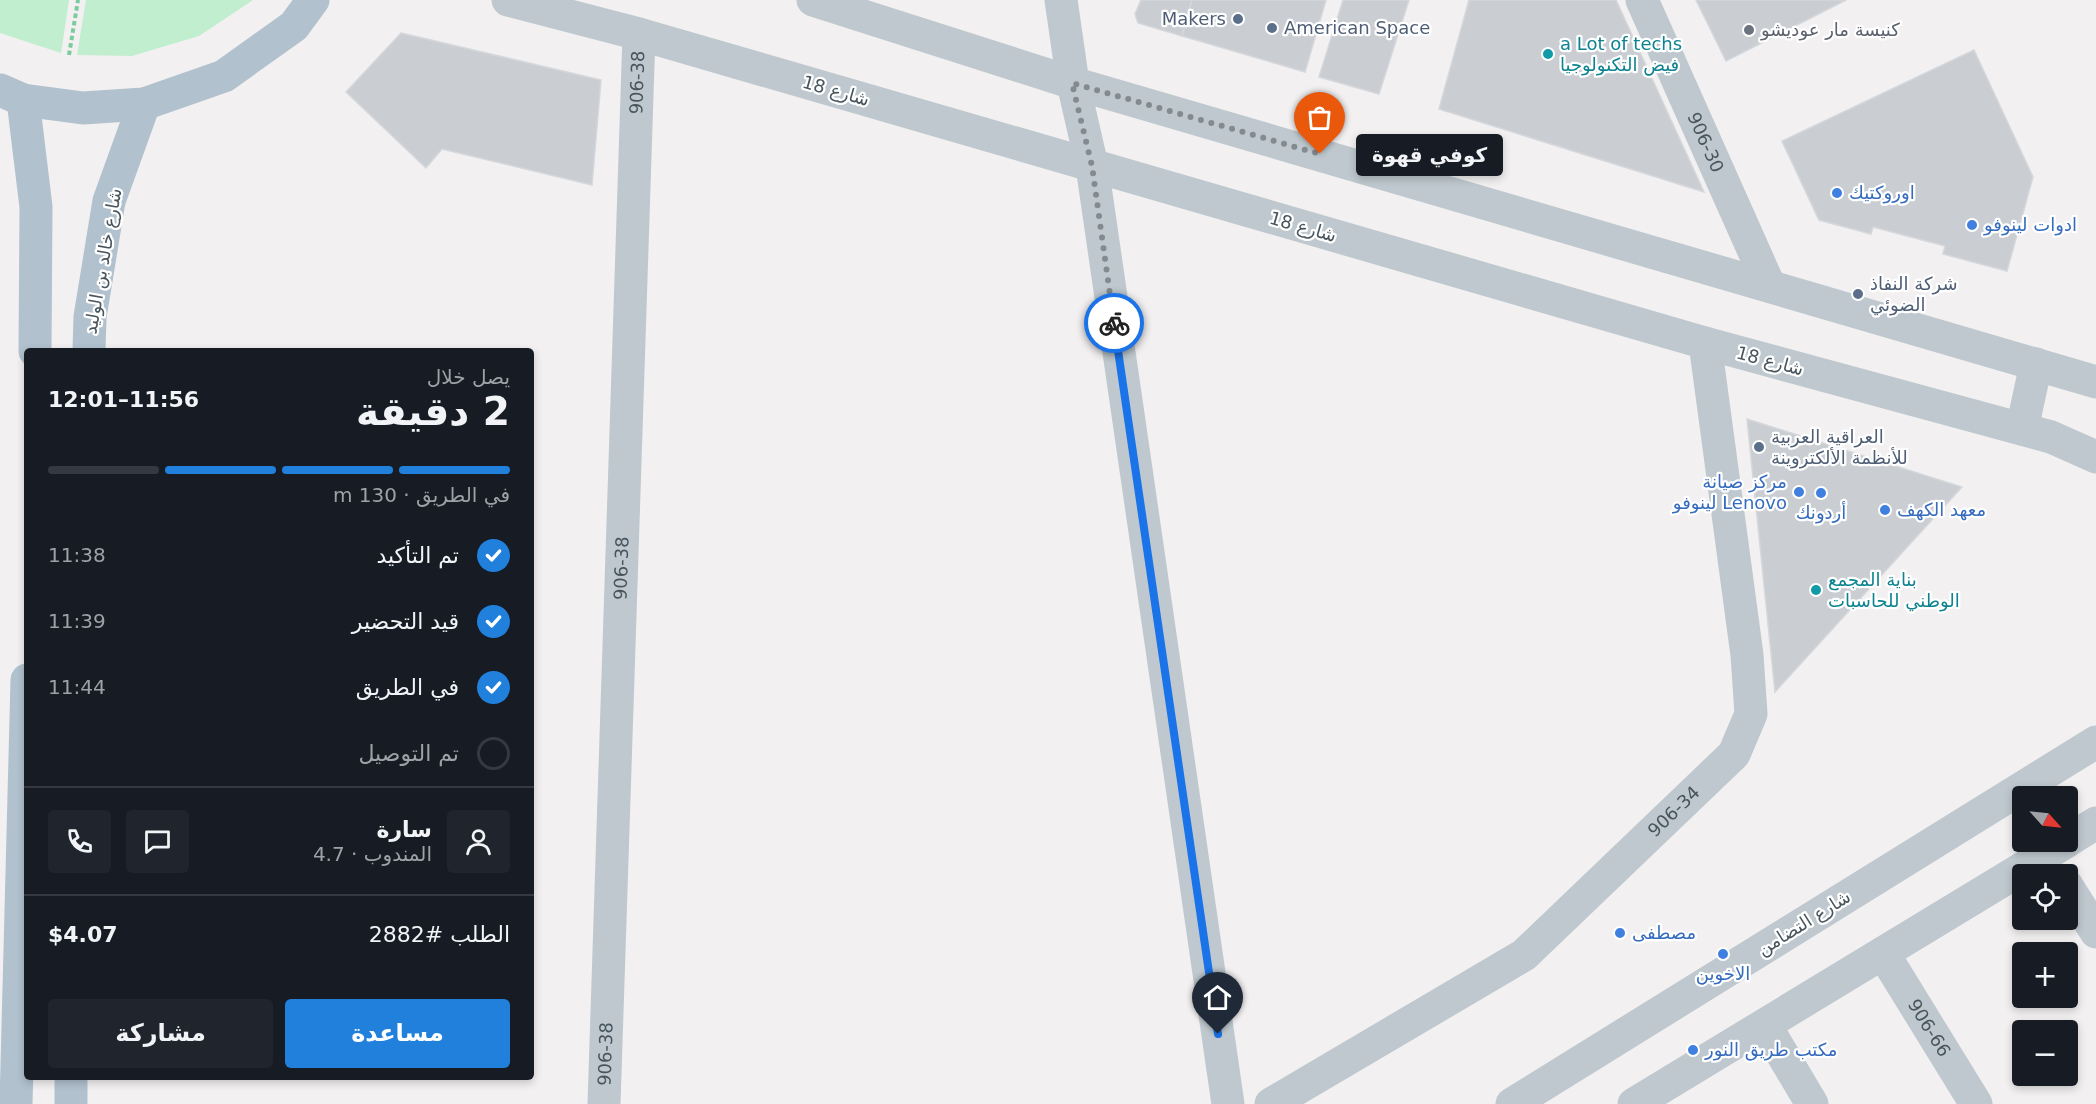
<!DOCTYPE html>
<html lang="ar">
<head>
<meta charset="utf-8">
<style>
  body { margin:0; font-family:"DejaVu Sans",Cairo,sans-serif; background:#20242c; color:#f1f3f6; direction:rtl; height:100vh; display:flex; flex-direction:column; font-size:22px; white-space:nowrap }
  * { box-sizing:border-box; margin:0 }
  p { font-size:20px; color:#9ea1a6 }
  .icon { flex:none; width:33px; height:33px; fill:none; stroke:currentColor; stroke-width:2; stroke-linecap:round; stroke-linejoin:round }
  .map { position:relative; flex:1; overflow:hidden; direction:ltr }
  .side { position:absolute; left:24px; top:348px; width:510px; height:732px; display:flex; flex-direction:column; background:#171b24; border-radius:6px; box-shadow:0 3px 9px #0003; direction:rtl }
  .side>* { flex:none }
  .needle { width:39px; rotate:117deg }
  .tools { position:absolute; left:2012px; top:786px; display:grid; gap:12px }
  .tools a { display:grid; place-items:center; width:66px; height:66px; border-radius:6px; background:#171b24; box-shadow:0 3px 9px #0003; font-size:30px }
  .pin { position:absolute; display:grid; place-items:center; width:51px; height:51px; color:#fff; margin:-62px -26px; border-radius:50% 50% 50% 0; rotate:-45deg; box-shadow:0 0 6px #0007 }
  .pin .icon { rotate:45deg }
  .courier { position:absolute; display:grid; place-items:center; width:60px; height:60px; margin:-30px; border:4px solid #1a73e8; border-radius:50%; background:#fff; color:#222; box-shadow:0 2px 8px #0007 }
  .bubble { position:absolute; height:42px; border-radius:6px; background:#171b24; box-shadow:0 3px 9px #0003; font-size:20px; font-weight:700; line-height:42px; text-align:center; direction:rtl }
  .summary em { font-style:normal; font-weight:700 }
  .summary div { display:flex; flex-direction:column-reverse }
  .summary { display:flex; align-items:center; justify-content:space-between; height:102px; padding:0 24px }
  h1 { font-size:39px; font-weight:700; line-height:45px }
  .bar { display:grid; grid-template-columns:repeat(4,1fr); gap:9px 6px; align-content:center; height:72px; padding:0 24px }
  .bar i { height:8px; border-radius:4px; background:#363941 }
  .bar .selected { background:#2080dc }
  .bar p { grid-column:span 4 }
  .line { display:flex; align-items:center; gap:15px; padding:0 24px; border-top:2px solid #363941 }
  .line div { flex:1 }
  .round { display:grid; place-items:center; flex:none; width:63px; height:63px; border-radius:6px; background:#20242c }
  ol { padding:0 24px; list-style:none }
  li { display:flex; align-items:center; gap:18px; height:66px }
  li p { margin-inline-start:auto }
  li .icon { padding:6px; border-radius:50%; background:#2080dc; color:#fff; stroke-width:4 }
  li:last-child { color:#9ea1a6 }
  li i { width:33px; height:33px; border:3px solid #363941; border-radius:50% }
  .action { display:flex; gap:12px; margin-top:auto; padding:12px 24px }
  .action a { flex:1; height:69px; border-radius:6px; background:#2080dc; color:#fff; font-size:24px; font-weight:700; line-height:69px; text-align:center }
  .action a+a { background:#20242c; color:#f1f3f6 }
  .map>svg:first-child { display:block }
  .green { fill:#c0eecf }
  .building { fill:#caced2; stroke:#d4d7db; stroke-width:1.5 }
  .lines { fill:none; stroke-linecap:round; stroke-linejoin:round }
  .path { stroke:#7acb9d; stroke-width:4; stroke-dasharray:4.5 3; stroke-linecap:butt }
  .minor { stroke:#bec8ce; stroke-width:33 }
  .tertiary { stroke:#bec8ce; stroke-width:33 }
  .primary { stroke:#b1c1ce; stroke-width:33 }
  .done { stroke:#848b90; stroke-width:6; stroke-dasharray:0 10.8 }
  .route { stroke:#1a73e8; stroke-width:8 }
  .service-dot { fill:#5c6f8a; stroke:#fff; stroke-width:2 }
  .worship-dot { fill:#6b7280; stroke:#fff; stroke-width:2 }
  .culture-dot { fill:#0f9aa8; stroke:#fff; stroke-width:2 }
  .shop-dot { fill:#3f7fe0; stroke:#fff; stroke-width:2 }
  .labels { text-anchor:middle; stroke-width:4.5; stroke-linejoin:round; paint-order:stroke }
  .service-label { font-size:18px; fill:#4e5e75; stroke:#fff; text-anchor:start }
  .worship-label { font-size:18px; fill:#5b616d; stroke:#fff; text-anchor:start }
  .culture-label { font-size:18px; fill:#0d838f; stroke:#fff; text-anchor:start }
  .street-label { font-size:18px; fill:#48555d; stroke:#fff }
  .shop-label { font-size:18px; fill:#366cbe; stroke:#fff; text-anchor:start }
</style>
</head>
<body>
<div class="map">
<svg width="2096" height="1104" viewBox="0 0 2096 1104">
  <rect width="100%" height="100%" fill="#f2f0f0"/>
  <g class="green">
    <path d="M0 0H69L61 53 0 33Z"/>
    <path d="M86 0H253L199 36 132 56 77 55Z"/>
  </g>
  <g class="building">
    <path d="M1141 0H1192L1182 36 1138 23 1135 14Z"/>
    <path d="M1192 0H1326L1305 72 1182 36Z"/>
    <path d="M1343 0H1409L1379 94 1319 77Z"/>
    <path d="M1469 0H1616L1704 192 1439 109Z"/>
    <path d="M1696 0H1846L1726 61Z"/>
    <path d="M401 33 601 80 592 185 442 149 426 168 346 92Z"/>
    <path d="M1974 50 2033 177 2007 271 1943 254 1945 246 1873 227 1871 234 1819 220 1782 141Z"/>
    <path d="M1747 419 1962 487 1775 692Z"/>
  </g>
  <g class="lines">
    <path class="path" d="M69 55 78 0"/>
    <g class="minor">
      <path d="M1061 0 1073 83 1092 166 1228 1104"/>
      <path id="s1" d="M1642 0 1769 285"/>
      <path d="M2067 886 2096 932"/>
      <path id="s2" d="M1883 953 1976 1104"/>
      <path d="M1765 1025 1812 1104"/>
      <path id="s3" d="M604 1104 639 34"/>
      <path id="s4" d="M1271 1104 1524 955 1734 754 1751 714 1747 655 1705 343"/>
    </g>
    <g class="tertiary">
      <path d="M508 0 639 34 1705 343 2051 437 2096 457"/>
      <path d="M813 0 1073 83 2096 382"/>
      <path d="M2022 429 2036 364"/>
      <path d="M2067 841 2096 823"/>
      <path d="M1512 1104 2096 742"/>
      <path d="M1634 1104 2066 842"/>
    </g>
    <g class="primary">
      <path d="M0 90 23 100 83 108 144 104 224 76 294 26 313 0"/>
      <path d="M23 100 36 207 35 351"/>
      <path d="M89 351 90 317 109 201 144 104"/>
      <path d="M16 1104 27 680"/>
      <path d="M71 1104V1077"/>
    </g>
  </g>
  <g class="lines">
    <path class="done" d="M1114 323 1092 166 1072 83 1320 154"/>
    <path class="route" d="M1114 323 1218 1034"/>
  </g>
  <g class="service-dot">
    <circle cx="1238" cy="19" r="6"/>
    <circle cx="1272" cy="28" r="6"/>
    <circle cx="1858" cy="294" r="6"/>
    <circle cx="1759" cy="447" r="6"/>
  </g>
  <circle class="worship-dot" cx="1749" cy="30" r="6"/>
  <g class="culture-dot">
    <circle cx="1548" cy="54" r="6"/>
    <circle cx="1816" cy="590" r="6"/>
  </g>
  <g class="shop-dot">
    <circle cx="1837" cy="193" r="6"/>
    <circle cx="1972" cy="225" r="6"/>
    <circle cx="1799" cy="492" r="6"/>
    <circle cx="1821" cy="493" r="6"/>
    <circle cx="1885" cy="510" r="6"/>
    <circle cx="1620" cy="933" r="6"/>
    <circle cx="1723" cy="954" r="6"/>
    <circle cx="1693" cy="1050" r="6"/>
  </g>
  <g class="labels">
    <g class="service-label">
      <text x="1226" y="25" text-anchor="end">Makers</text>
      <text x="1284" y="34">American Space</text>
      <text x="1870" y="290">شركة النفاذ<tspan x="1870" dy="21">الضوئي</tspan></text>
      <text x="1771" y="443">العراقية العربية<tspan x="1771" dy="21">للأنظمة الألكتروينة</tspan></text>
    </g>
    <g class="worship-label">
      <text x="1761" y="36">كنيسة مار عوديشو</text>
    </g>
    <g class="culture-label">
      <text x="1560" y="50">a Lot of techs<tspan x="1560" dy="21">فيض التكنولوجيا</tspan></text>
      <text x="1828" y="586">بناية المجمع<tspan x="1828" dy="21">الوطني للحاسبات</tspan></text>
    </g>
    <g class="street-label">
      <text dy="6" stroke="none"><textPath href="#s3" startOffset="1022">906-38</textPath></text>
      <text transform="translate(836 91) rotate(16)" y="6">شارع 18</text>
      <text dy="6" stroke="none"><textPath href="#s1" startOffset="156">906-30</textPath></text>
      <text transform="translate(1303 227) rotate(16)" y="6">شارع 18</text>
      <text transform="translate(103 261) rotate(-80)" y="6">شارع خالد بن الوليد</text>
      <text transform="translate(1770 361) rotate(15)" y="6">شارع 18</text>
      <text dy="6" stroke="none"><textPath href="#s3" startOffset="536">906-38</textPath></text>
      <text dy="6" stroke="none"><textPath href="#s4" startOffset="501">906-34</textPath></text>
      <text transform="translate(1804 923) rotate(-32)" y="6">شارع التضامن</text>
      <text dy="6" stroke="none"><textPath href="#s2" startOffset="88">906-66</textPath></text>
      <text dy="6" stroke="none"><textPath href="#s3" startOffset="50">906-38</textPath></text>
    </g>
    <g class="shop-label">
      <text x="1849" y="199">اوروكتيك</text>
      <text x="1984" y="231">ادوات لينوفو</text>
      <text x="1787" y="488" text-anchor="end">مركز صيانة<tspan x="1787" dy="21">لينوفو Lenovo</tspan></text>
      <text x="1897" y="516">معهد الكهف</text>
      <text x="1821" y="519" text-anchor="middle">أردونك</text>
      <text x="1632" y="939">مصطفى</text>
      <text x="1723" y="980" text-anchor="middle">الاخوين</text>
      <text x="1705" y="1056">مكتب طريق النور</text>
    </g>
  </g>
</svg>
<div class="tools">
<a><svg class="needle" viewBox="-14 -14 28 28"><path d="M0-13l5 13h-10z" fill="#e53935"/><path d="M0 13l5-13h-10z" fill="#9ea1a6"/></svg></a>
<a><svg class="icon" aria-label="locate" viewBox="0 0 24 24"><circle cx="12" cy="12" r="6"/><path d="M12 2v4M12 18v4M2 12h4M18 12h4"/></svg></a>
<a>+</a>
<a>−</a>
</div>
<div class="pin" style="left:1320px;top:154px;background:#ea580c"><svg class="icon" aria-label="bag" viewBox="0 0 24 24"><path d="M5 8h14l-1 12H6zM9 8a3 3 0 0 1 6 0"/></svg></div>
<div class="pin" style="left:1218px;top:1034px;background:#1f2937"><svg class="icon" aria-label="home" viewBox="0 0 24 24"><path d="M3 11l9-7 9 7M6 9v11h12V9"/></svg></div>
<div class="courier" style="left:1114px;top:323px"><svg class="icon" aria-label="bike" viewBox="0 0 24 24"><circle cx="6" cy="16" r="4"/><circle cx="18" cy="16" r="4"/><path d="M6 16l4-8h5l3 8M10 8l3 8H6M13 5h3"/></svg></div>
<div class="bubble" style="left:1356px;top:134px;width:147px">كوفي قهوة</div>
<section class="side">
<div class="summary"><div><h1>2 دقيقة</h1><p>يصل خلال</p></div><em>11:56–12:01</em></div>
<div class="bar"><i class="selected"></i><i class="selected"></i><i class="selected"></i><i></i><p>في الطريق · 130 m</p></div>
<ol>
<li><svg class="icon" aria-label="check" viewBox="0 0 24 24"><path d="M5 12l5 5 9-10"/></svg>تم التأكيد<p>11:38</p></li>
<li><svg class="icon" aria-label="check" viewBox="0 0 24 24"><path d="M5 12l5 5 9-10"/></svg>قيد التحضير<p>11:39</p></li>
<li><svg class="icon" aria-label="check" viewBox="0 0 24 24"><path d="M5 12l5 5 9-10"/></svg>في الطريق<p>11:44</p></li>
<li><i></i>تم التوصيل</li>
</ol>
<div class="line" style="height:108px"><a class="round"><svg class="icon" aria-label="person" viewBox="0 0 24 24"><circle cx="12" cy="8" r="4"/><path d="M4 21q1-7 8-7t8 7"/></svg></a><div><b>سارة</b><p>المندوب · 4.7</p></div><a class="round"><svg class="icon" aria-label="chat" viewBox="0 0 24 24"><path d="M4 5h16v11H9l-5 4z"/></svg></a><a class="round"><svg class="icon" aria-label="phone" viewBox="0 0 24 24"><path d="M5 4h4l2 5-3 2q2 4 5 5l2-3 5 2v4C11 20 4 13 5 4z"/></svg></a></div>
<div class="line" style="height:78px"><div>الطلب #2882</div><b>$4.07</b></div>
<div class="action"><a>مساعدة</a><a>مشاركة</a></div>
</section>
</div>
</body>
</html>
